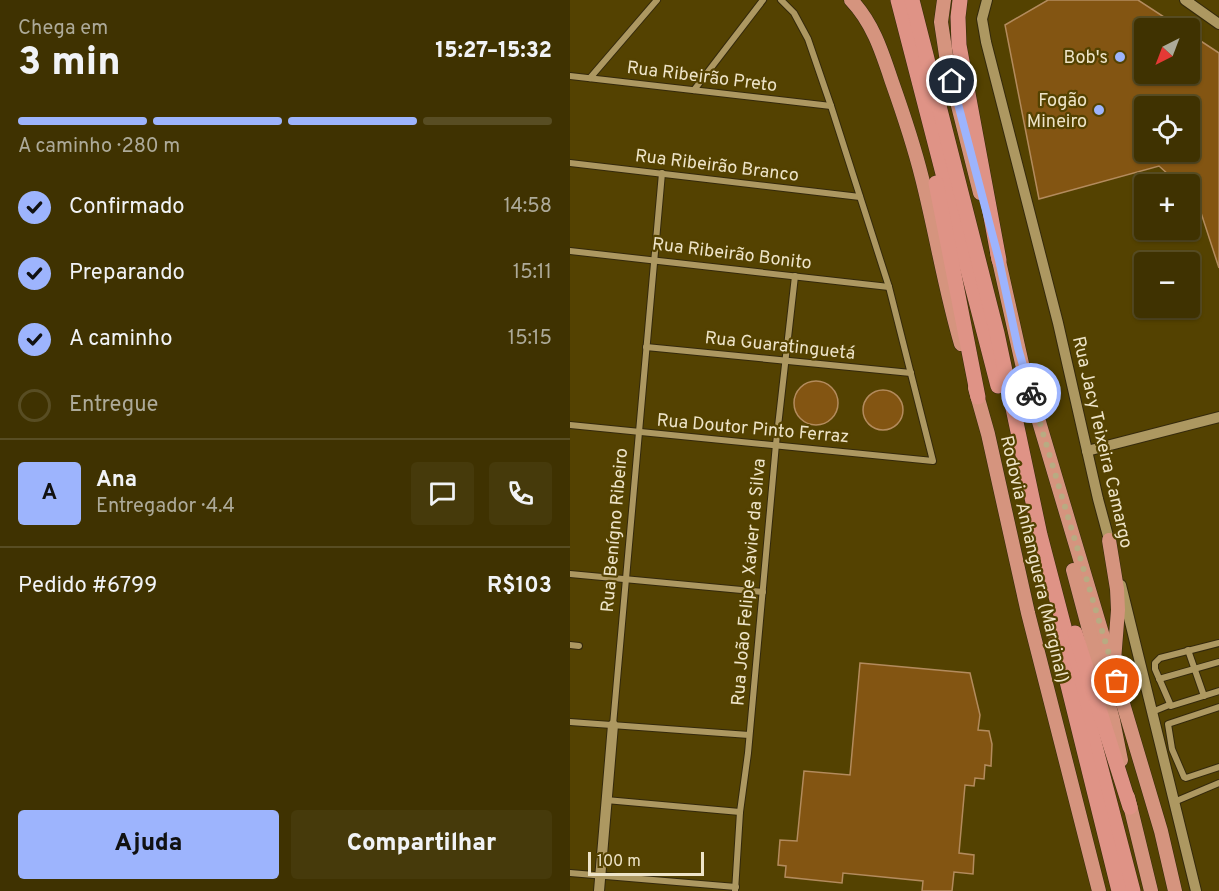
<!DOCTYPE html>
<html lang="pt">
<head>
<meta charset="utf-8">
<style>
  body { margin:0; font-family:Overpass,sans-serif; background:#463a0b; color:#f1f3f6; height:100vh; display:flex; flex-direction:column; font-size:22px; white-space:nowrap }
  * { box-sizing:border-box; margin:0 }
  p { font-size:20px; color:#adaa99 }
  .icon { flex:none; width:33px; height:33px; fill:none; stroke:currentColor; stroke-width:2; stroke-linecap:round; stroke-linejoin:round }
  .map { position:relative; flex:1; overflow:hidden }
  .side { display:flex; flex-direction:column; background:#3f3201; width:570px }
  .side>* { flex:none }
  .needle { width:39px; rotate:222deg }
  .controls { position:absolute; left:564px; top:18px; display:grid; gap:12px }
  .controls a { display:grid; place-items:center; width:66px; height:66px; border-radius:6px; background:#3f3201; box-shadow:0 2px 4px #0004,0 0 0 2px #584d23; font-size:30px }
  .scale { position:absolute; left:18px; bottom:15px; width:116px; box-sizing:border-box; padding-left:6px; border:3px solid #eee4c8; border-top:0; font-size:16px; line-height:21px; white-space:nowrap; color:#eee4c8; -webkit-text-stroke:4px #544201; paint-order:stroke }
  .pin { position:absolute; display:grid; place-items:center; width:51px; height:51px; color:#fff; margin:-26px; border:3px solid #fff; border-radius:50%; box-shadow:0 2px 6px #0007 }
  .courier { position:absolute; display:grid; place-items:center; width:60px; height:60px; margin:-30px; border:4px solid #9db4fd; border-radius:50%; background:#fff; color:#222; box-shadow:0 2px 8px #0007 }
  .summary em { font-style:normal; font-weight:800 }
  .summary div { display:flex; flex-direction:column-reverse }
  .summary { display:flex; align-items:center; justify-content:space-between; height:102px; padding:0 18px }
  h1 { font-size:39px; font-weight:800; line-height:45px }
  .bar { display:grid; grid-template-columns:repeat(4,1fr); gap:9px 6px; align-content:center; height:72px; padding:0 18px }
  .bar i { height:8px; border-radius:4px; background:#584d23 }
  .bar .selected { background:#9db4fd }
  .bar p { grid-column:span 4 }
  .line { display:flex; align-items:center; gap:15px; padding:0 18px; border-top:2px solid #584d23 }
  .line div { flex:1 }
  .round { display:grid; place-items:center; flex:none; width:63px; height:63px; border-radius:6px; background:#463a0b }
  ol { padding:0 18px; list-style:none }
  li { display:flex; align-items:center; gap:18px; height:66px }
  li p { margin-inline-start:auto }
  li .icon { padding:6px; border-radius:50%; background:#9db4fd; color:#111; stroke-width:4 }
  li:last-child { color:#adaa99 }
  li i { width:33px; height:33px; border:3px solid #584d23; border-radius:50% }
  .action { display:flex; gap:12px; margin-top:auto; padding:12px 18px }
  .action a { flex:1; height:69px; border-radius:6px; background:#9db4fd; color:#111; font-size:24px; font-weight:800; line-height:69px; text-align:center }
  .action a+a { background:#463a0b; color:#f1f3f6 }
  main { display:flex; flex:1; min-height:0 }
  .map>svg:first-child { display:block }
  .building { fill:#835512; stroke:#b38b5d; stroke-width:1.5; fill-rule:evenodd }
  .lines { fill:none; stroke-linecap:round; stroke-linejoin:round }
  .minor-casing { stroke:#34290c; stroke-width:8 }
  .tertiary-casing { stroke:#34290c; stroke-width:12 }
  .trunk-casing { stroke:#34290c; stroke-width:15 }
  .motorway-casing { stroke:#34290c; stroke-width:16 }
  .minor { stroke:#ad9861; stroke-width:6 }
  .tertiary { stroke:#ad9861; stroke-width:10 }
  .trunk { stroke:#d5947e; stroke-width:14 }
  .motorway { stroke:#df9386; stroke-width:15 }
  .done { stroke:#b8ab82; stroke-width:6; stroke-dasharray:0 10.8 }
  .route { stroke:#9db4fd; stroke-width:8 }
  .poi-dot { fill:#9db4fd; stroke:#544201; stroke-width:2 }
  .labels { text-anchor:middle; stroke-width:4.5; stroke-linejoin:round; paint-order:stroke }
  .poi-label { font-size:18px; fill:#eee4c8; stroke:#544201; text-anchor:end }
  .street-label { font-size:18px; fill:#eee4c8; stroke:#544201 }
</style>
</head>
<body>
<main>
<section class="side">
<div class="summary"><div><h1>3 min</h1><p>Chega em</p></div><em>15:27–15:32</em></div>
<div class="bar"><i class="selected"></i><i class="selected"></i><i class="selected"></i><i></i><p>A caminho · 280 m</p></div>
<ol>
<li><svg class="icon" aria-label="check" viewBox="0 0 24 24"><path d="M5 12l5 5 9-10"/></svg>Confirmado<p>14:58</p></li>
<li><svg class="icon" aria-label="check" viewBox="0 0 24 24"><path d="M5 12l5 5 9-10"/></svg>Preparando<p>15:11</p></li>
<li><svg class="icon" aria-label="check" viewBox="0 0 24 24"><path d="M5 12l5 5 9-10"/></svg>A caminho<p>15:15</p></li>
<li><i></i>Entregue</li>
</ol>
<div class="line" style="height:108px"><b class="round" style="background:#9db4fd;color:#111">A</b><div><b>Ana</b><p>Entregador · 4.4</p></div><a class="round"><svg class="icon" aria-label="chat" viewBox="0 0 24 24"><path d="M4 5h16v11H9l-5 4z"/></svg></a><a class="round"><svg class="icon" aria-label="phone" viewBox="0 0 24 24"><path d="M5 4h4l2 5-3 2q2 4 5 5l2-3 5 2v4C11 20 4 13 5 4z"/></svg></a></div>
<div class="line" style="height:78px"><div>Pedido #6799</div><b>R$103</b></div>
<div class="action"><a>Ajuda</a><a>Compartilhar</a></div>
</section>
<div class="map">
<svg width="649" height="891" viewBox="0 0 649 891">
  <rect width="100%" height="100%" fill="#544201"/>
  <g class="building">
    <path d="M478 0H568L611 28H574V74H620V34L649 53V268L621 182 613 179 609 184 589 166 469 199 435 25ZM574 106H620V152H574Z"/>
    <circle cx="246" cy="403" r="22"/>
    <circle cx="313" cy="410" r="20"/>
    <path d="M290 663 400 673 410 715 408 730 419 731 422 744 421 766 415 765 414 779 405 778 404 786 395 785 389 853 404 855 403 874 384 872 382 891H352L353 881 273 873 272 883 215 877 216 866 208 865 210 840 227 841 234 771 280 775Z"/>
  </g>
  <g class="lines">
    <g class="minor-casing">
      <g id="minor">
        <path d="M0 76 261 106"/>
        <path d="M20 78 87 0"/>
        <path d="M124 90 193 0"/>
        <path d="M0 163 290 197"/>
        <path d="M0 251 319 287"/>
        <path d="M76 347 341 373"/>
        <path d="M0 425 363 461 319 287 261 106 238 39 224 13 211 0"/>
        <path d="M0 574 193 592"/>
        <path d="M649 643 590 658 585 663V669L601 706 649 691"/>
        <path d="M0 645 9 646"/>
        <path d="M618 650 634 696"/>
        <path d="M589 679 649 662"/>
        <path d="M649 707 598 724 602 749 614 777 616 778 649 767"/>
        <path d="M582 712 599 705"/>
        <path d="M0 722 179 735"/>
        <path d="M43 725 92 173"/>
        <path d="M36 800 170 812"/>
        <path d="M604 802 649 783"/>
        <path d="M0 873 166 887"/>
        <path d="M165 891 170 812 178 753 206 444 225 276"/>
      </g>
    </g>
    <g class="tertiary-casing">
      <g id="tertiary">
        <path d="M417 0 412 19 416 42 488 323 528 499 541 547"/>
        <path d="M615 0 649 24"/>
        <path d="M517 451 649 417"/>
        <path d="M551 585 626 891"/>
        <path d="M29 891 43 725"/>
      </g>
    </g>
    <g class="trunk-casing">
      <g id="trunk">
        <path d="M281 0C303 23 312 52 322 82 333 113 344 146 352 178 366 233 375 290 391 344"/>
        <path d="M374 0 371 22 377 62 410 193"/>
        <path d="M427 252 453 368 591 831 605 891"/>
        <path d="M405 388 418 434 458 613 529 891"/>
        <path d="M539 540 547 589 548 610 544 661"/>
        <path d="M503 570 543 720 551 760"/>
        <path d="M558 797 581 891"/>
      </g>
    </g>
    <g class="motorway-casing">
      <g id="motorway">
        <path d="M328 0 428 386"/>
        <path d="M342 0 427 333 470 535 563 891"/>
        <path d="M390 0 388 17 389 45 429 260"/>
        <path d="M366 183 408 397"/>
        <path d="M484 629 549 891"/>
        <path d="M505 633 560 807"/>
      </g>
    </g>
    <use href="#minor" class="minor"/>
    <use href="#tertiary" class="tertiary"/>
    <use href="#trunk" class="trunk"/>
    <use href="#motorway" class="motorway"/>
  </g>
  <g class="lines">
    <path class="done" d="M461 393 547 681"/>
    <path class="route" d="M382 81 429 260 448 348 461 393"/>
  </g>
  <g class="poi-dot">
    <circle cx="550" cy="57" r="6"/>
    <circle cx="529" cy="110" r="6"/>
  </g>
  <g class="labels">
    <g class="poi-label">
      <text x="538" y="63">Bob's</text>
      <text x="517" y="106">Fogão<tspan x="517" dy="21">Mineiro</tspan></text>
    </g>
    <g class="street-label">
      <text transform="translate(132 76) rotate(7)" y="6">Rua Ribeirão Preto</text>
      <text transform="translate(147 165) rotate(7)" y="6">Rua Ribeirão Branco</text>
      <text transform="translate(162 253) rotate(7)" y="6">Rua Ribeirão Bonito</text>
      <text transform="translate(210 345) rotate(6)" y="6">Rua Guaratinguetá</text>
      <text transform="translate(183 428) rotate(5)" y="6">Rua Doutor Pinto Ferraz</text>
      <text transform="translate(533 442) rotate(77)" y="6">Rua Jacy Teixeira Camargo</text>
      <text transform="translate(44 530) rotate(-85)" y="6">Rua Benígno Ribeiro</text>
      <text transform="translate(465 559) rotate(77)" y="6">Rodovia Anhanguera (Marginal)</text>
      <text transform="translate(178 582) rotate(-85)" y="6">Rua João Felipe Xavier da Silva</text>
    </g>
  </g>
</svg>
<div class="controls">
<a><svg class="needle" viewBox="-14 -14 28 28"><path d="M0-13l5 13h-10z" fill="#e53935"/><path d="M0 13l5-13h-10z" fill="#adaa99"/></svg></a>
<a><svg class="icon" aria-label="locate" viewBox="0 0 24 24"><circle cx="12" cy="12" r="6"/><path d="M12 2v4M12 18v4M2 12h4M18 12h4"/></svg></a>
<a>+</a>
<a>−</a>
</div>
<div class="scale">100 m</div>
<div class="pin" style="left:547px;top:681px;background:#ea580c"><svg class="icon" aria-label="bag" viewBox="0 0 24 24"><path d="M5 8h14l-1 12H6zM9 8a3 3 0 0 1 6 0"/></svg></div>
<div class="pin" style="left:382px;top:81px;background:#1f2937"><svg class="icon" aria-label="home" viewBox="0 0 24 24"><path d="M3 11l9-7 9 7M6 9v11h12V9"/></svg></div>
<div class="courier" style="left:461px;top:393px"><svg class="icon" aria-label="bike" viewBox="0 0 24 24"><circle cx="6" cy="16" r="4"/><circle cx="18" cy="16" r="4"/><path d="M6 16l4-8h5l3 8M10 8l3 8H6M13 5h3"/></svg></div>
</div>
</main>
</body>
</html>
